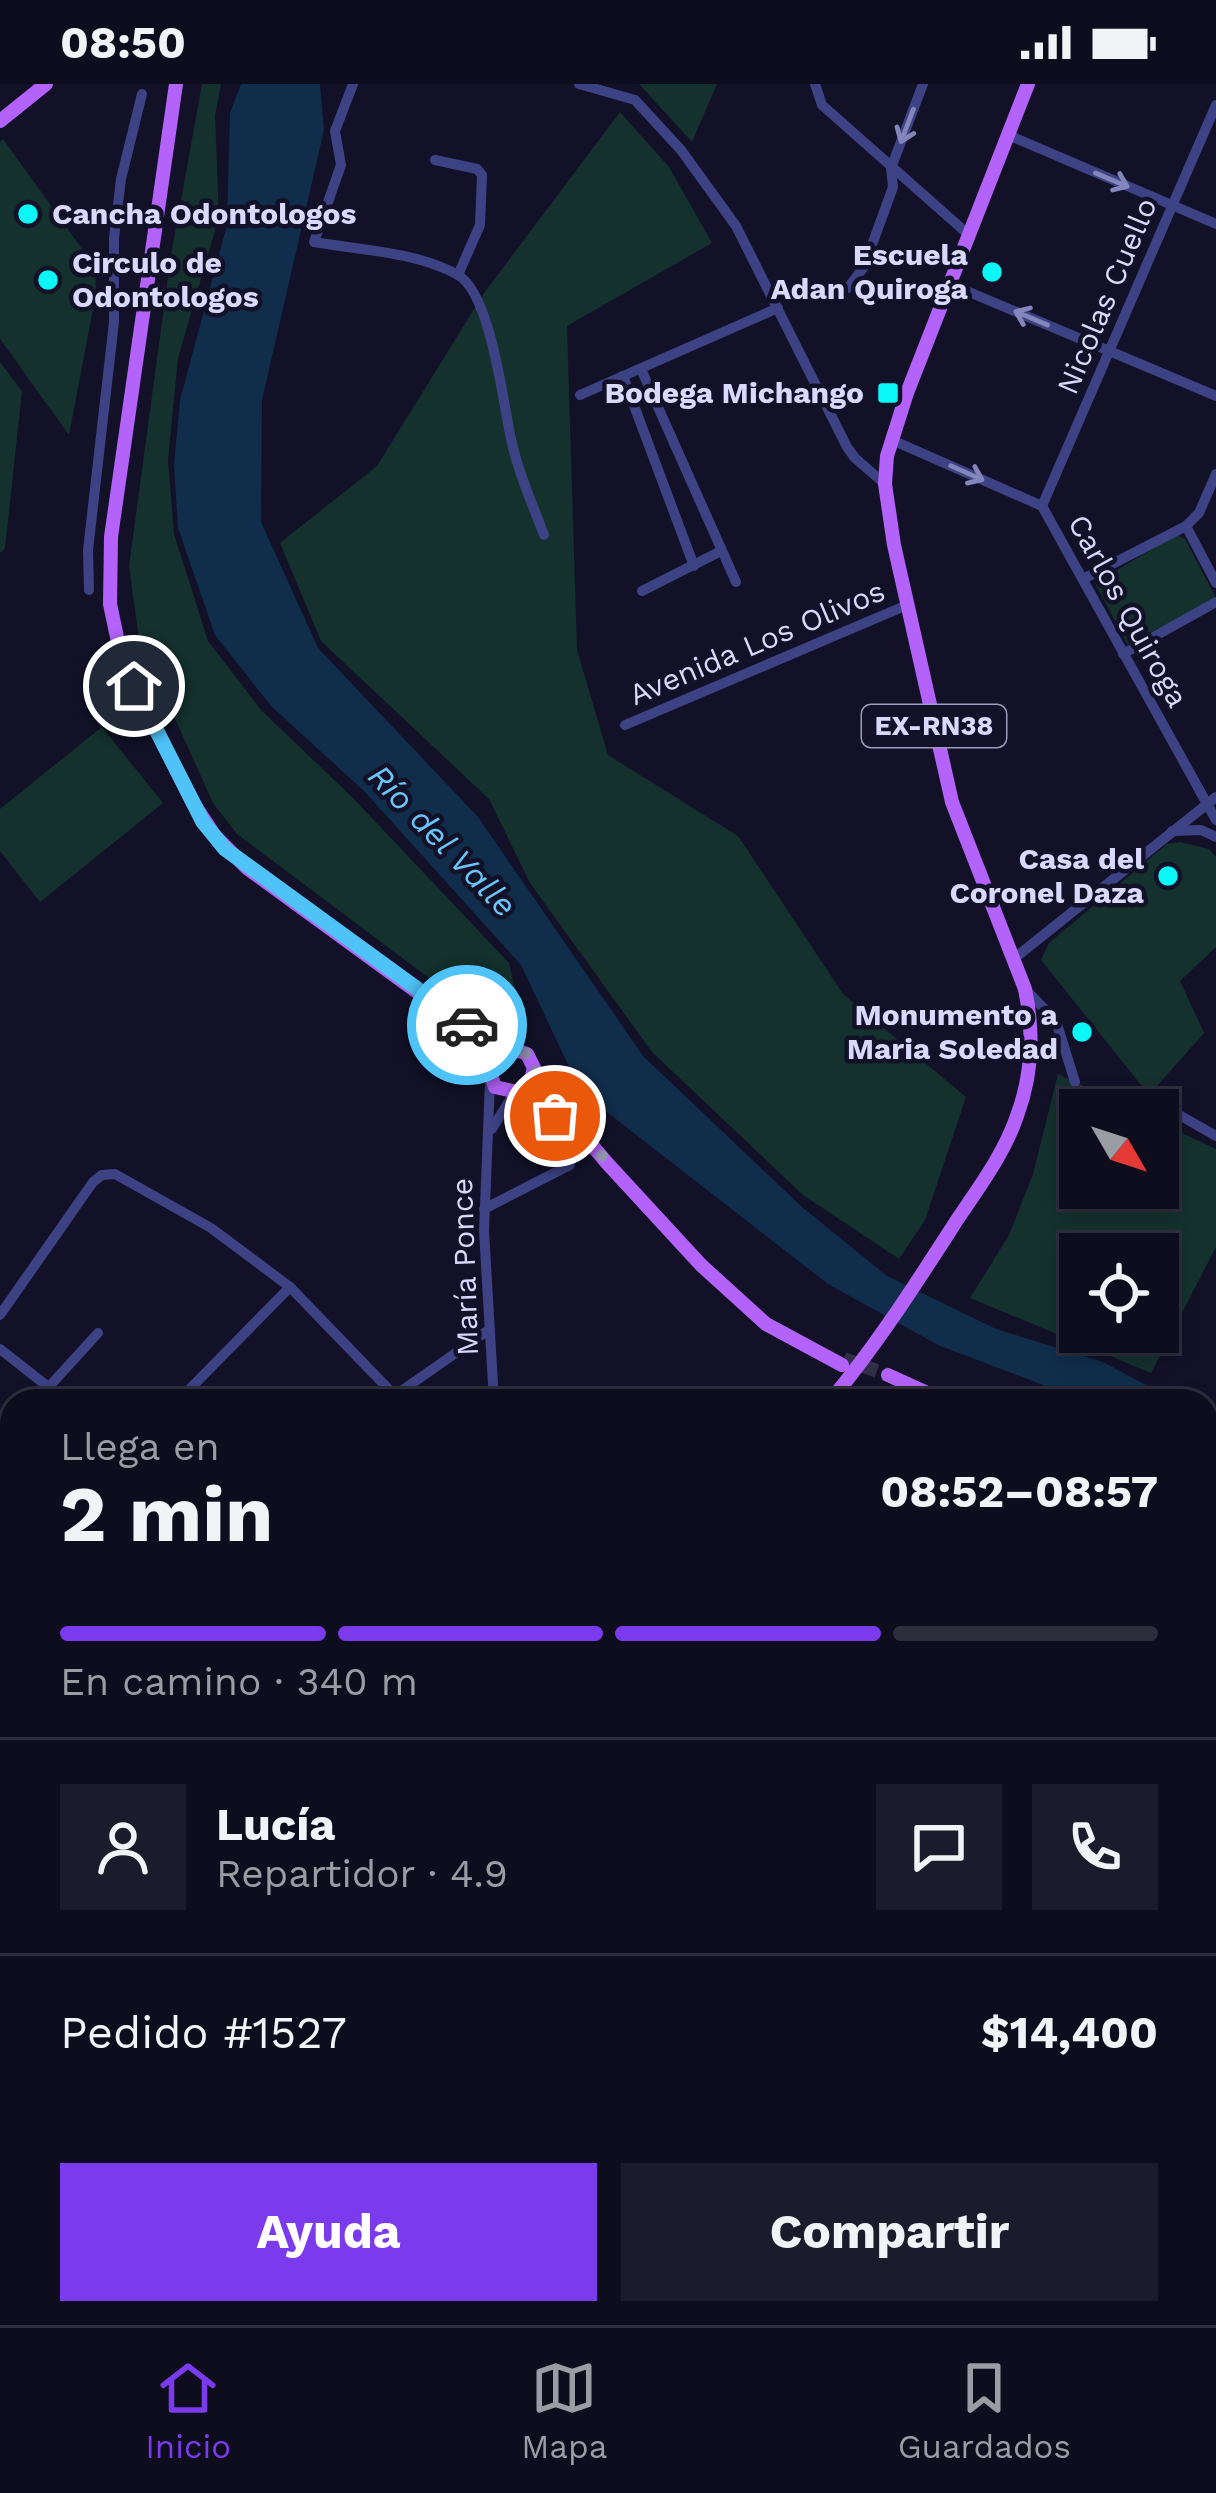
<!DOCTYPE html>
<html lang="es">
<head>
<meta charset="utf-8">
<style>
  body { margin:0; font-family:"Work Sans",sans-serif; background:#1c1b2b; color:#f1f3f6; height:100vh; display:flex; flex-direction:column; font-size:45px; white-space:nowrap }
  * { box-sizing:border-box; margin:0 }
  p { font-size:39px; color:#9b9ca4 }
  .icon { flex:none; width:66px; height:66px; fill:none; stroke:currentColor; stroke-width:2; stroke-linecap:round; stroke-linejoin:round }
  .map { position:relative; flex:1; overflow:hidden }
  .side { position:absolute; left:0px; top:1305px; width:1218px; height:936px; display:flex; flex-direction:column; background:#0e0d1e; border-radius:36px 36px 0 0; box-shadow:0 6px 18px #0003,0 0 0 3px #2e2d3c }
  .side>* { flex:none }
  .needle { width:78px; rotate:129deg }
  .tools { position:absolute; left:1059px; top:1005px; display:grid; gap:24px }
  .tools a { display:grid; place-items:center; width:120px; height:120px; border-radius:0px; background:#0e0d1e; box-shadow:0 6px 18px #0003,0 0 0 3px #2e2d3c; font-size:60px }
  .pin { position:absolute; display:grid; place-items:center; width:102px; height:102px; color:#fff; margin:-51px; border:6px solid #fff; border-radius:50%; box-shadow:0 3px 12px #0007 }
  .courier { position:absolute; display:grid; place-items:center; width:120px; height:120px; margin:-60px; border:9px solid #4fc3f7; border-radius:50%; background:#fff; color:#222; box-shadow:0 3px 15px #0007 }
  .head em { font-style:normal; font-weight:700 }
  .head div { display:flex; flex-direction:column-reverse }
  .head { display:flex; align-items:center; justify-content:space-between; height:204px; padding:0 60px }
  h1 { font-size:78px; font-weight:700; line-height:90px }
  .bar { display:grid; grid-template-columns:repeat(4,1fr); gap:18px 12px; align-content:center; height:144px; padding:0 60px }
  .bar i { height:15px; border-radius:9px; background:#2e2d3c }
  .bar .current { background:#7c3aed }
  .bar p { grid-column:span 4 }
  .line { display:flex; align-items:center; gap:30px; padding:0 60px; border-top:3px solid #2e2d3c }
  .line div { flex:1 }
  .round { display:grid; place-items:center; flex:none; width:126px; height:126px; border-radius:0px; background:#1c1b2b }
  .action { display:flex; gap:24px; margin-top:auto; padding:24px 60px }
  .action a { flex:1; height:138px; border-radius:0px; background:#7c3aed; color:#fff; font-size:48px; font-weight:700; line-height:138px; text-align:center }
  .action a+a { background:#1c1b2b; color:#f1f3f6 }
  .status { display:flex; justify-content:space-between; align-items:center; height:84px; padding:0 60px; background:#0e0d1e; direction:ltr }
  .status svg { height:33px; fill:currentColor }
  .tabs { display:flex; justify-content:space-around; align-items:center; height:168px; border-top:3px solid #2e2d3c; background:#0e0d1e; font-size:33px; color:#9b9ca4 }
  .tabs a { display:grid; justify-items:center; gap:6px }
  .tabs .current { color:#7c3aed }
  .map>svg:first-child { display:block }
  .green { fill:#14312d; fill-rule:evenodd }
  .water { fill:#102d4c }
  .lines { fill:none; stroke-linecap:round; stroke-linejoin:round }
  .canal { stroke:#102d4c; stroke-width:10 }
  .major-tunnel { stroke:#302f48; stroke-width:14; stroke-dasharray:14 7; stroke-linecap:butt }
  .minor { stroke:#3d4285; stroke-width:10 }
  .major { stroke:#b363fa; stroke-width:14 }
  .oneway { stroke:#8386bb }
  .done { stroke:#9393b3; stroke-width:12; stroke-dasharray:0 21.6 }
  .route { stroke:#4fc3f7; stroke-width:15 }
  .poi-dot { fill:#0bf7f7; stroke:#121128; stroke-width:4.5 }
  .labels { text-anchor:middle; stroke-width:9; stroke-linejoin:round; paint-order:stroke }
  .shield { fill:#121128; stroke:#9d9dbe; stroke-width:3 }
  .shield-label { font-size:27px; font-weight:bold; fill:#d9d9fe }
  .poi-label { font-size:30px; font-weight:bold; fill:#d9d9fe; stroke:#121128; text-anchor:end }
  .street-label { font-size:30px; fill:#d9d9fe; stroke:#121128 }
  .water-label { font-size:33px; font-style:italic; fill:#6ac6fa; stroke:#121128 }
</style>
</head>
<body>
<div class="status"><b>08:50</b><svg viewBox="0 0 49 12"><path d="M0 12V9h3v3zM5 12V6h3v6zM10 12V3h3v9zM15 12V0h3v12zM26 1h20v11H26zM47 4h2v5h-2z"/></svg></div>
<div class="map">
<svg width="1216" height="2241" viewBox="0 0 1216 2241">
  <rect width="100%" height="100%" fill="#121128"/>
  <g class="green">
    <path d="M202 0H221L215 32 219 133 178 274 168 376 174 450 208 557 262 627 353 714 509 879 521 930 473 927 237 750 213 719 139 555 129 482 171 171Z"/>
    <path d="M639 0H717L692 58 640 1Z"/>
    <path d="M620 28 669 83 712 159 567 242 577 566 608 671 738 752 843 910 966 1013 925 1136 899 1175 803 1111 652 968 530 799 489 715 321 557 280 459 377 382 484 209Z"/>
    <path d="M3 55 95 183 96 209 69 351 0 255V58Z"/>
    <path d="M0 278 22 307 5 465 0 469Z"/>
    <path d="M1176 451 1185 455 1215 512 1211 518 1127 560 1095 499Z"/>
    <path d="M102 643 163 719 40 818 0 767V725Z"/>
    <path d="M1180 758 1209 765 1216 773V863L1180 897 1204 949 1149 1011 1041 876 1049 859 1167 760Z"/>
    <path d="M1058 990 1134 1026H1080V1104H1158V1038L1216 1065V1163L1151 1289 970 1214 1009 1151 1033 1090ZM1080 1170H1158V1248H1080Z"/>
    <path d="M1206 1505 1216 1520V2080L1206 2073Z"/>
    <path d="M598 2229H779L761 2241H607Z"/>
    <path d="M857 2229H1002V2230L989 2241H842Z"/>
  </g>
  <path class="water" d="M241 0H320L324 46 262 316 261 438 318 564 478 733 643 972 802 1123 887 1192 996 1245 1103 1278 1176 1317H1085L938 1261 828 1200 581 1008 521 881 365 708 271 622 215 551 178 444 174 381 180 316 227 141 230 29Z"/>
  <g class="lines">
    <path class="canal" d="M545 2229 555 2241"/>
    <path class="major-tunnel" d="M844 1275 888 1291"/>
    <g class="minor">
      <path d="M353 0 335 47 341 81 314 158C360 166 417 168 458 191 491 210 503 319 511 355 518 388 532 419 544 451"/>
      <path d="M579 0 635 16 681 66 736 142 847 363 855 374 885 400"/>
      <path d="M815 0 822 21 969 151"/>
      <path d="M1008 51 1216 140"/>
      <path d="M435 76 477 85 482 91 480 141 458 191"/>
      <path d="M950 200 1216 312"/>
      <path d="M848 204 864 183 893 103 891 84 923 0"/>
      <path d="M641 285 736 498"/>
      <path d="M623 292 694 482"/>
      <path d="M580 311 778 224"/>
      <path d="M892 356 1042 422 1216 736"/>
      <path d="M1042 422 1216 21"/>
      <path d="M1186 442 1216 499"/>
      <path d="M1083 495 1186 442 1199 429 1216 390"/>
      <path d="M89 506 88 466 114 238V154L121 95 142 10"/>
      <path d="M642 507 721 467"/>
      <path d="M1123 570 1216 518"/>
      <path d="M625 641 907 521"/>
      <path d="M1172 747 1201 746 1216 753"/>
      <path d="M1016 873 1216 713"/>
      <path d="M1025 905 1056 937 1075 998"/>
      <path d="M490 997 484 1147 494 1317"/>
      <path d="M1160 1020 1216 1052"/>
      <path d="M492 1045 514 1009"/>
      <path d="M484 1125 570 1081"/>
      <path d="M0 1231 93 1098 102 1091 115 1090 211 1144 290 1203 400 1317"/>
      <path d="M0 1265 47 1302"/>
      <path d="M36 1317 98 1249"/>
      <path d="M178 1317 290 1203"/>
      <path d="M387 1317 490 1245"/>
      <path d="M0 1363 12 1348"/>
      <path d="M0 1461 12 1470"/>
      <path d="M0 1535 12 1519"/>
      <path d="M0 1567 12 1576"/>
      <path d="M1206 2108 1216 2103"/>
      <path d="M0 2215 12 2206"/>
      <path d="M41 2229 51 2241"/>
      <path d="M421 2229 430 2241"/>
      <path d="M807 2241 823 2229"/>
      <path d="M1021 2241 1036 2229"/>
      <path d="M1152 2241 1154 2229"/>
    </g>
    <g class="major">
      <path d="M176 0 111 453 110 520 122 577 192 717 215 752 247 784 442 926 511 963"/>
      <path d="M0 37 46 0"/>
      <path d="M454 939 474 962 488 989"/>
      <path d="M534 984 547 1008 607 1079 701 1181 766 1240 842 1281"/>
      <path d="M517 1008 530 999 534 984 527 970 508 963 495 969 488 982 495 1003 517 1008 580 1053"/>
      <path d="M888 1291 945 1317"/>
      <path d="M830 1317C877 1261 917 1198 957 1136 979 1103 1004 1070 1017 1032 1032 992 1034 948 1025 905L952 718 894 461 885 400 887 372 907 309 1028 0"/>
      <path d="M1206 1460 1216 1476"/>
      <path d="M0 1883 12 1877"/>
      <path d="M0 1901 12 1893"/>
    </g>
  </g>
  <defs><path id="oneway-shaft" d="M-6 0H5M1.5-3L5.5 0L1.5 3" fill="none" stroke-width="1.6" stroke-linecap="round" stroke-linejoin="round" transform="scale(3)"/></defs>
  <g class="oneway">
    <use href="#oneway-shaft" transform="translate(907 42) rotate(111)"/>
    <use href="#oneway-shaft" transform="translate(1112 96) rotate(23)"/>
    <use href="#oneway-shaft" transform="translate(1031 234) rotate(-157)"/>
    <use href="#oneway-shaft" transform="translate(967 389) rotate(24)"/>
  </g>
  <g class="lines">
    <path class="done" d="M467 941 527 970 547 1009 602 1072 555 1032"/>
    <path class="route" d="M134 602 203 738 225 765 467 941"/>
  </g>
  <g class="poi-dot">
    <circle cx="28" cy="130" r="12"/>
    <circle cx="992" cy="188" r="12"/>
    <circle cx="48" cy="196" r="12"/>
    <rect x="876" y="297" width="24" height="24" rx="6"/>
    <circle cx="1168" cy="792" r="12"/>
    <circle cx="1082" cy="948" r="12"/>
  </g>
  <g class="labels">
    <rect class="shield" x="862" y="621" width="144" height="42" rx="9"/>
    <g class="shield-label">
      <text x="934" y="651">EX-RN38</text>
    </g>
    <g class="poi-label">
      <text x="52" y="140" text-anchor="start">Cancha Odontologos</text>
      <text x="968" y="181">Escuela<tspan x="968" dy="34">Adan Quiroga</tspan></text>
      <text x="72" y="189" text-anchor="start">Circulo de<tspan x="72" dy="34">Odontologos</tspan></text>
      <text x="864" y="319">Bodega Michango</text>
      <text x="1144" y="785">Casa del<tspan x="1144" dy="34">Coronel Daza</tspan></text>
      <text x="1058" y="941">Monumento a<tspan x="1058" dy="34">Maria Soledad</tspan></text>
    </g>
    <g class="street-label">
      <text transform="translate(1107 212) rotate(-67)" y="10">Nicolas Cuello</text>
      <text transform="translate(1128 527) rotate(61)" y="10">Carlos Quiroga</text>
      <text transform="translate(757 559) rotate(-23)" y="10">Avenida Los Olivos</text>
      <text transform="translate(465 1183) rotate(-92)" y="10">María Ponce</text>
    </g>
    <g class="water-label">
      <text transform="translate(443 756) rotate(46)" y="12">Río del Valle</text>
    </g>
  </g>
</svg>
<div class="tools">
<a><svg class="needle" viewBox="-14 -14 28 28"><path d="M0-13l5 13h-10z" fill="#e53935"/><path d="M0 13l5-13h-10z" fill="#9b9ca4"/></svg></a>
<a><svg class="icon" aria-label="locate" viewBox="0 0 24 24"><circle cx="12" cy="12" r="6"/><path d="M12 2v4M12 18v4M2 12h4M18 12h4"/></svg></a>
</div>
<div class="pin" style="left:555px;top:1032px;background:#ea580c"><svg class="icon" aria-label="bag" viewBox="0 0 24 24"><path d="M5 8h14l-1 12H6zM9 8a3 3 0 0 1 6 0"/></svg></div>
<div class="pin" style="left:134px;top:602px;background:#1f2937"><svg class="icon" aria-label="home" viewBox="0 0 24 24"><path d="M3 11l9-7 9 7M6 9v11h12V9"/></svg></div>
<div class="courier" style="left:467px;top:941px"><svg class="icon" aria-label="car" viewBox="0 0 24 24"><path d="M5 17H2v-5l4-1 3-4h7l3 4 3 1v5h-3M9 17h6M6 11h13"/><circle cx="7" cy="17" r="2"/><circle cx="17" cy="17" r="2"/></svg></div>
<section class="side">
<div class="head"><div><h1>2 min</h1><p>Llega en</p></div><em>08:52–08:57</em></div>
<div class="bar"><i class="current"></i><i class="current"></i><i class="current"></i><i></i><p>En camino · 340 m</p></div>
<div class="line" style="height:216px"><a class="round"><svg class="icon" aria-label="person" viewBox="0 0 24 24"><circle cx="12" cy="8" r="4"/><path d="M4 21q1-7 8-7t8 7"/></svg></a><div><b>Lucía</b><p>Repartidor · 4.9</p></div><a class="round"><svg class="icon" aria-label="chat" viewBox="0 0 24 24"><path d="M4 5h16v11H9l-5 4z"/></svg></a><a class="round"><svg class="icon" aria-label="phone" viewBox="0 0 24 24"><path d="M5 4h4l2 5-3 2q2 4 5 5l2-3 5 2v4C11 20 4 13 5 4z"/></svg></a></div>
<div class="line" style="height:156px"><div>Pedido #1527</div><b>$14,400</b></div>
<div class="action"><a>Ayuda</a><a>Compartir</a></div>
</section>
</div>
<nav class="tabs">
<a class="current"><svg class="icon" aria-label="home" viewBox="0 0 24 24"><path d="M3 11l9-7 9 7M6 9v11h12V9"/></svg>Inicio</a>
<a><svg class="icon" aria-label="map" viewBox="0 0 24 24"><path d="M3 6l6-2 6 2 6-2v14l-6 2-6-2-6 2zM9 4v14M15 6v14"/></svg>Mapa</a>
<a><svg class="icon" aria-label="saved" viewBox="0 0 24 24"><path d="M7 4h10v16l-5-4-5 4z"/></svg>Guardados</a>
</nav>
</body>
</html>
